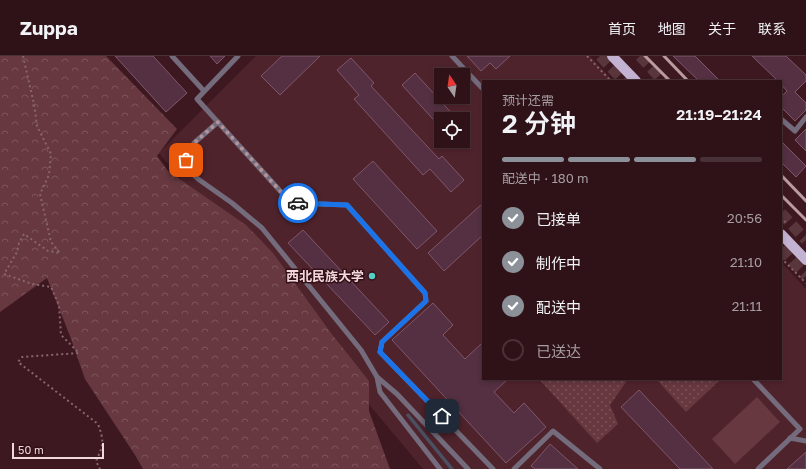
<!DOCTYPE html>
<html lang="zh">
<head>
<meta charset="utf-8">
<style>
  body { margin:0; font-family:"Golos Text","Noto Sans SC",sans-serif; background:#3a2025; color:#f1f3f6; height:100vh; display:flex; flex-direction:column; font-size:15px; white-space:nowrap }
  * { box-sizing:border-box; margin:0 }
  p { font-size:13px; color:#a79ea2 }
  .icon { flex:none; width:22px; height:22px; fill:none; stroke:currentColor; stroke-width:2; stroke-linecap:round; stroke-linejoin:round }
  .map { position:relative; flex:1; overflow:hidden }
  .panel { position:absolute; left:482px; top:24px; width:300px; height:300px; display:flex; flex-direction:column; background:#2e1218; border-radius:0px; box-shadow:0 2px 6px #0003,0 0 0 1px #493237 }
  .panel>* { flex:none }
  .needle { width:26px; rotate:347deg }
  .controls { position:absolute; left:434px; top:12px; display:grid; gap:8px }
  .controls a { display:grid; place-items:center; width:36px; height:36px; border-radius:0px; background:#2e1218; box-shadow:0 2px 6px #0003,0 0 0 1px #493237; font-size:20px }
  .scale { position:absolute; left:12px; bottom:10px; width:92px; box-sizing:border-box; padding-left:4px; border:2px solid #f2d7db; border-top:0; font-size:11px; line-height:14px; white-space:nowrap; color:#f2d7db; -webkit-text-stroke:3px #330f17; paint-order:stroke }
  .pin { position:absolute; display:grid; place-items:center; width:34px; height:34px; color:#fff; margin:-17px; border-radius:8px; box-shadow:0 2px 6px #0006 }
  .courier { position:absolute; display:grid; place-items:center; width:40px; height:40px; margin:-20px; border:3px solid #1a73e8; border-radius:50%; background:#fff; color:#222; box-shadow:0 1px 5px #0007 }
  .headline em { font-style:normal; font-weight:600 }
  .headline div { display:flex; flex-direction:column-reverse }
  .headline { display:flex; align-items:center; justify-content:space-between; height:68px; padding:0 20px }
  h1 { font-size:26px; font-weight:600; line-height:30px }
  .bar { display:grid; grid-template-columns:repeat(4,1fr); gap:6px 4px; align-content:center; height:48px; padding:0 20px }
  .bar i { height:5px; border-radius:3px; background:#493237 }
  .bar .current { background:#8c9099 }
  .bar p { grid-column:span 4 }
  ol { padding:0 20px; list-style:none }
  li { display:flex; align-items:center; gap:12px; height:44px }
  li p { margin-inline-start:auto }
  li .icon { padding:4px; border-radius:50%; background:#8c9099; color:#fff; stroke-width:4 }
  li:last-child { color:#a79ea2 }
  li i { width:22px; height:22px; border:2px solid #493237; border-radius:50% }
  header { display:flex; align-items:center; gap:24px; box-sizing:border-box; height:56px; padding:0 20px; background:#2e1218; border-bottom:1px solid #493237 }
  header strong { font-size:19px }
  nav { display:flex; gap:22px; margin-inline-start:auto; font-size:14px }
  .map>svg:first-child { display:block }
  .built { fill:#4f232c; fill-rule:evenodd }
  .grass { fill:url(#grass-dots) }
  .forest { fill:url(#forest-crowns) }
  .garden { fill:#673840 }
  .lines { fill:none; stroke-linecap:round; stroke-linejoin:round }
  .stream { stroke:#495163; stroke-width:3.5 }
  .building { fill:#543042; stroke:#7f576a }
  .trunk-tunnel { stroke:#59353c; stroke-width:11; stroke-dasharray:11 5.5; stroke-linecap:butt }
  .path { stroke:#88666d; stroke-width:2; stroke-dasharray:2 3; stroke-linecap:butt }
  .service { stroke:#746c7c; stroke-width:5 }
  .primary { stroke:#c4b2d3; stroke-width:10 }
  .rail { stroke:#ba9ba0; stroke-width:3 }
  .done { stroke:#b3949a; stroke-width:4; stroke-dasharray:0 7.2 }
  .route { stroke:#1a73e8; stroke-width:5 }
  .poi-dot { fill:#55cec6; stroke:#330f17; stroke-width:1.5 }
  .labels { text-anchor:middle; stroke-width:3; stroke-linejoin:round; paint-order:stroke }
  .poi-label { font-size:13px; font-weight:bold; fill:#f2d7db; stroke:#330f17; text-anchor:end }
</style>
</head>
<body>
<header>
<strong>Zuppa</strong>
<nav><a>首页</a><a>地图</a><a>关于</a><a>联系</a></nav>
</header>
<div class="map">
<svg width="806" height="413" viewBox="0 0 806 413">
  <defs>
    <pattern id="grass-dots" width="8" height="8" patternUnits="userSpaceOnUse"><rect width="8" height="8" fill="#673840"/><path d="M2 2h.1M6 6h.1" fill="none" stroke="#7d545b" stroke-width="1.8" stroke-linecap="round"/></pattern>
    <pattern id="forest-crowns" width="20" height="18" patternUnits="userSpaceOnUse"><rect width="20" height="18" fill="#673840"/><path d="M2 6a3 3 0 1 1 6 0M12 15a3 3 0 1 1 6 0" fill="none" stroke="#7d545b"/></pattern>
  </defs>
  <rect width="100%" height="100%" fill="#3e1820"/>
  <path class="built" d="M256 0H590L613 25H483V323H781V206L806 233V413H423L159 97ZM441 19H463V41H441ZM441 63H463V85H441Z"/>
  <g class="grass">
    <path d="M539 323H628L610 349 618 368 597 387Z"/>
    <path d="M656 323H721L686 356Z"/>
  </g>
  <path class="forest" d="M0 0H106L177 73 157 100 168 115 246 169 273 197 331 277 369 325V355L390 413H143L135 399 85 323 70 280 47 222 0 256Z"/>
  <path class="garden" d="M757 341 780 366 735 408 712 383Z"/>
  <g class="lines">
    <path class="stream" d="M408 359 452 413"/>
  </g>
  <g class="building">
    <path d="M115 0H153L187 37 166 56Z"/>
    <path d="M210 0H225L217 8Z"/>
    <path d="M282 0H320L280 39 261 20Z"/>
    <path d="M467 0H510L496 13 490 7 481 15Z"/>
    <path d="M673 0H695L720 25H699Z"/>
    <path d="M752 0H786L806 19V25L795 36 806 47V54L795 65 781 51V41L787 35 781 28V25H778Z"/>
    <path d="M351 2 374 27 371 30 439 103 442 100 464 124 451 136 430 113 423 119 354 43 359 39 337 14Z"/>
    <path d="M415 17 457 63H441V72L402 29Z"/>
    <path d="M806 73V95L795 84Z"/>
    <path d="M781 85 806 110 796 121 781 106Z"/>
    <path d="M373 105 437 175 417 193 353 123Z"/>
    <path d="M483 147V179L444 215 428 197Z"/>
    <path d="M303 174 389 266 375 279 288 187Z"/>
    <path d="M433 247 453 269 443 279 465 303 482 287 483 289V323H508L494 336 514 357 524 347 546 371 506 407 392 284Z"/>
    <path d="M639 334 713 413H680L621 351Z"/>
    <path d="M550 388 578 413H535L531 410Z"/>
    <path d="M806 396V413H787Z"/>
  </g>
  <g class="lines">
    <g class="trunk-tunnel">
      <path d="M600 0 624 25"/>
      <path d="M640 0 663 25"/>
      <path d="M781 157 806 184"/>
      <path d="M781 193 806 220"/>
    </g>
    <g class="path">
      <path d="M23 0 34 48 37 70 51 98 49 119 40 138 51 186 60 197 48 195 24 178 19 187 17 196 4 218 32 228 51 231 59 249 61 279 79 297 22 301 18 306 98 368C104 385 104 388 96 405L100 413"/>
      <path d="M587 0 611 25"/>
      <path d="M781 161 787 168"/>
      <path d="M781 202 806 227"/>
    </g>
    <g class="service">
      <path d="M172 0 204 35"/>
      <path d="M238 0 197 43 291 147 347 149 425 237 426 245 382 286 380 296 493 413"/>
      <path d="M452 0 483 33"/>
      <path d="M781 63 795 75 806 61"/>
      <path d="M218 66 194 87 186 104 188 114 198 123 232 147 262 172 361 294 377 321 397 338 468 413"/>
      <path d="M377 321 380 336 440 413"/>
      <path d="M753 323 800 373 758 413"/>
      <path d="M790 382 806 385"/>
      <path d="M514 413 553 375 600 413"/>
    </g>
    <g class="primary">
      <path d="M612 0 636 25"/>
      <path d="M781 178 806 204"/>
    </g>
    <g class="rail">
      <path d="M645 0 670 25"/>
      <path d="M664 0 688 25"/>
      <path d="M781 119 806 145"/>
      <path d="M781 139 806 164"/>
    </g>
  </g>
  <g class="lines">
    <path class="done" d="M186 104 194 87 218 66 291 147H298"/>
    <path class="route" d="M298 147 347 149 425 237 426 245 382 286 380 296 442 360"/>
  </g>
  <circle class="poi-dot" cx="372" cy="220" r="4"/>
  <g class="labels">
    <g class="poi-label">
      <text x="364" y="225">西北民族大学</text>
    </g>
  </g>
</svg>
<div class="controls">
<a><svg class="needle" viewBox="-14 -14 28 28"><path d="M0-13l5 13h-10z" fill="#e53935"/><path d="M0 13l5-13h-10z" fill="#a79ea2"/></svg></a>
<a><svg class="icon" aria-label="locate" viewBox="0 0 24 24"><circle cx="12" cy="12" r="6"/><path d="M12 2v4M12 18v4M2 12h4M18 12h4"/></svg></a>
</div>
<div class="scale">50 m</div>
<div class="pin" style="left:186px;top:104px;background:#ea580c"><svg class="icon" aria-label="bag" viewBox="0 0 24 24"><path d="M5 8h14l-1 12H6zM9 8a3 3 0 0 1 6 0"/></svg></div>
<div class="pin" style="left:442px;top:360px;background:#1f2937"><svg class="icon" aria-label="home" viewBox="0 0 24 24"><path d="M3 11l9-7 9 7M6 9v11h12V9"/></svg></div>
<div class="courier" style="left:298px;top:147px"><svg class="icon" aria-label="car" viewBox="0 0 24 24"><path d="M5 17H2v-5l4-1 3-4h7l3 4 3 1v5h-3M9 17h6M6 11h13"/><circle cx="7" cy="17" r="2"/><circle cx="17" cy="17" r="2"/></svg></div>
<section class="panel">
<div class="headline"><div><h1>2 分钟</h1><p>预计还需</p></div><em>21:19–21:24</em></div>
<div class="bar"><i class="current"></i><i class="current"></i><i class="current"></i><i></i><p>配送中 · 180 m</p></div>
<ol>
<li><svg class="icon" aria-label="check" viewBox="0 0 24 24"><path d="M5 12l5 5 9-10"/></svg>已接单<p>20:56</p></li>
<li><svg class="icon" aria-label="check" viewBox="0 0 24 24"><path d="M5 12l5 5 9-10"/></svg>制作中<p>21:10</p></li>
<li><svg class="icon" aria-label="check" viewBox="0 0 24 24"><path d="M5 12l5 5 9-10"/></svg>配送中<p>21:11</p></li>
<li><i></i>已送达</li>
</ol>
</section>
</div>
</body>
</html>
